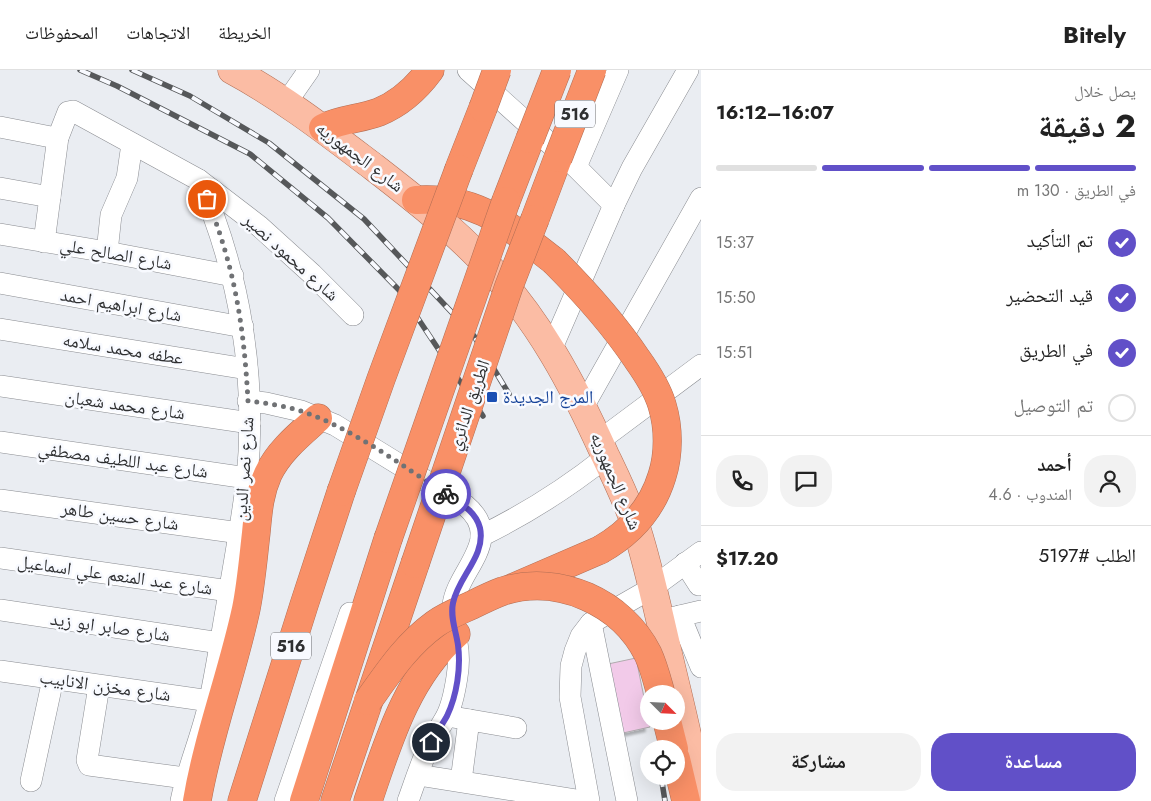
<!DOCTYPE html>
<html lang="ar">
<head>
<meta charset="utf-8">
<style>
  body { margin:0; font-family:Jost,"Noto Naskh Arabic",sans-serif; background:#f2f2f2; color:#222; direction:rtl; height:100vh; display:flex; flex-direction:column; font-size:19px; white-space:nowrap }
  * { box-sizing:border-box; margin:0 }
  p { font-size:16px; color:#767676 }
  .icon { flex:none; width:28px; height:28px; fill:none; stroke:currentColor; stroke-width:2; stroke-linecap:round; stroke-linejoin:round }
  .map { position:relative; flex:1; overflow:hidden; direction:ltr }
  .drawer { display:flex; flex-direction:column; background:#fff; width:450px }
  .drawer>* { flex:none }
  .needle { width:32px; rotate:114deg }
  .buttons { position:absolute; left:640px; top:615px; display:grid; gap:10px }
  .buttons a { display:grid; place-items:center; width:45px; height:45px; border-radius:50%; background:#fff; box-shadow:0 5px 20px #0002; font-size:25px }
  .pin { position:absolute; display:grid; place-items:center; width:42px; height:42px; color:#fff; margin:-21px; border:2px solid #fff; border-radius:50%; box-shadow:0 1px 5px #0007 }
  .courier { position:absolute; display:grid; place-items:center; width:50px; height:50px; margin:-25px; border:4px solid #6150c8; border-radius:50%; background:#fff; color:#222; box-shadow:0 1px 6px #0007 }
  .head em { font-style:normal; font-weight:700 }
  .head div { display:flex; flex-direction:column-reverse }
  .head { display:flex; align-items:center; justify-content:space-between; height:85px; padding:0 15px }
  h1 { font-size:32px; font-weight:700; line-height:38px }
  .bar { display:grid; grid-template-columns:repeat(4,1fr); gap:8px 5px; align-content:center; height:60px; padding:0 15px }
  .bar i { height:6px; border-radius:4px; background:#e0e0e0 }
  .bar .selected { background:#6150c8 }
  .bar p { grid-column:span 4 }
  .line { display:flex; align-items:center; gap:12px; padding:0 15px; border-top:1px solid #e0e0e0 }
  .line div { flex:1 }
  .round { display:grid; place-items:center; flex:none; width:52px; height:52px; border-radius:20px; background:#f2f2f2 }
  ol { padding:0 15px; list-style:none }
  li { display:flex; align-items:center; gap:15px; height:55px }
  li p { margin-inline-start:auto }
  li .icon { padding:5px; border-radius:50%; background:#6150c8; color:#fff; stroke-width:4 }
  li:last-child { color:#767676 }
  li i { width:28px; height:28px; border:2px solid #e0e0e0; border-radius:50% }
  .primary-button { display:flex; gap:10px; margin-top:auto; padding:10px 15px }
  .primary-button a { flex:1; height:58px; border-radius:20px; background:#6150c8; color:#fff; font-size:20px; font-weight:700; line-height:58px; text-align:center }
  .primary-button a+a { background:#f2f2f2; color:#222 }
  header { display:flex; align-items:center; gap:30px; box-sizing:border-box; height:70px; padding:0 25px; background:#fff; border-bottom:1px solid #e0e0e0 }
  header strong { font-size:24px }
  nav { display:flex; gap:28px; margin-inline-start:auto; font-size:18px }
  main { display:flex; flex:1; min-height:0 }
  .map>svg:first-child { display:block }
  .building { fill:#f2cae9; stroke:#b0abae; filter:url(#shadow) }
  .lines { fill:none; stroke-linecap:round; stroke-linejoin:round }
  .minor-casing { stroke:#8a8c91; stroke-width:22 }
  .major-casing { stroke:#b26e54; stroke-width:29 }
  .highway-casing { stroke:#b26e54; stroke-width:29 }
  .minor { stroke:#fff; stroke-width:21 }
  .major { stroke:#fbbca4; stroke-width:28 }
  .highway { stroke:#f99067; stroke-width:28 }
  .rail-casing { stroke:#56585a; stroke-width:5.5 }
  .rail { stroke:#f8faff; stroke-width:4; stroke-dasharray:11; stroke-linecap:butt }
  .highway-bridge-casing { stroke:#b26e54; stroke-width:29; stroke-linecap:butt }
  .highway-bridge { stroke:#f99067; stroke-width:28 }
  .done { stroke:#707275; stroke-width:5; stroke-dasharray:0 9 }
  .route { stroke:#6150c8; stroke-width:6 }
  .transit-dot { fill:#1a4fb4; stroke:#f8faff; stroke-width:2 }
  .labels { text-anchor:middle; stroke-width:5; stroke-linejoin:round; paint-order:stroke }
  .shield { fill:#f8faff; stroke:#6b6d70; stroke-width:1 }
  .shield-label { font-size:16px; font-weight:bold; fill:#2f3032 }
  .street-label { font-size:18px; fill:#2f3032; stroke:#f8faff }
  .transit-label { font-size:18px; fill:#164399; stroke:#f8faff; text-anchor:start }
</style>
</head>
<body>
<header>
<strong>Bitely</strong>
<nav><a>الخريطة</a><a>الاتجاهات</a><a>المحفوظات</a></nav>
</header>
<main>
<section class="drawer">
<div class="head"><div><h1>2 دقيقة</h1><p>يصل خلال</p></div><em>16:07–16:12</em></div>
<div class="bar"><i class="selected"></i><i class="selected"></i><i class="selected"></i><i></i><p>في الطريق · 130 m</p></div>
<ol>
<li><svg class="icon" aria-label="check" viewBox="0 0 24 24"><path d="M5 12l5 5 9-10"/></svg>تم التأكيد<p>15:37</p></li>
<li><svg class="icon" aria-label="check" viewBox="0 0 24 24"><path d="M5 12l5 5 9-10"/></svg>قيد التحضير<p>15:50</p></li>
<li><svg class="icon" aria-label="check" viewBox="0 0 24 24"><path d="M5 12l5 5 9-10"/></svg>في الطريق<p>15:51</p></li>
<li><i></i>تم التوصيل</li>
</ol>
<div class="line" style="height:90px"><a class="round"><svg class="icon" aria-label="person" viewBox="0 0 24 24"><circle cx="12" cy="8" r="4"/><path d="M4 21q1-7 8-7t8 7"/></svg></a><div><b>أحمد</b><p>المندوب · 4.6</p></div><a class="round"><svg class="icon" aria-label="chat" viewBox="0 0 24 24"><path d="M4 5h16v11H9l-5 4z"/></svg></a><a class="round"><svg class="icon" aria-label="phone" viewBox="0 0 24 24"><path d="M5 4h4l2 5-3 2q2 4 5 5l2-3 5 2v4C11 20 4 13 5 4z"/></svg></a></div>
<div class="line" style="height:65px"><div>الطلب #5197</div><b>$17.20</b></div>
<div class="primary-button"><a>مساعدة</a><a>مشاركة</a></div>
</section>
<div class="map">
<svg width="701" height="731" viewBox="0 0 701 731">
  <defs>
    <filter id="shadow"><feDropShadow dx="-4.5" dy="4.5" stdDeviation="1" flood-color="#0004"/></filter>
  </defs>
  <rect width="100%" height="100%" fill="#eaedf2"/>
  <path class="building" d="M636 588 650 657 623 663 608 594Z"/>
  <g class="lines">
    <g class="minor-casing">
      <g id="minor">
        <path d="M468 0 576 97 614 135 632 98 688 0"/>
        <path d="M286 33 309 0"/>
        <path d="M0 57 56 68 59 65 68 42 73 41 199 110 259 156 312 204 353 245"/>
        <path d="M576 97 618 0"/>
        <path d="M0 118 50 127"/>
        <path d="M0 164 107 182 233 206"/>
        <path d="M44 172 58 67"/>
        <path d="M107 182 111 145 127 108 132 74"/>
        <path d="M0 213 243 257"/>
        <path d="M0 259 247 299"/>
        <path d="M551 280 614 135"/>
        <path d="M0 316 250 353"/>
        <path d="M248 331 266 333 301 341 335 355 465 435C506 469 457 500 453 535 451 548 455 560 457 573 459 584 459 595 457 607 455 620 452 636 446 647 441 656 435 665 430 674 421 692 415 712 408 731"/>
        <path d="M583 337 701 128"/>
        <path d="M599 371 701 295"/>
        <path d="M0 372 247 408"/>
        <path d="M0 430 240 463"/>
        <path d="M481 466C526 444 567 418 606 387"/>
        <path d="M0 488 229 521"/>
        <path d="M685 493 699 515"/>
        <path d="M0 540 220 573"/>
        <path d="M680 546 701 597"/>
        <path d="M667 549 701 541"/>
        <path d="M591 553 627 731"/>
        <path d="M0 601 210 631"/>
        <path d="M99 616 87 690 89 695 185 708"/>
        <path d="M447 646 516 658"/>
        <path d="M418 705 583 731"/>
        <path d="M31 711 53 609"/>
        <path d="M461 711 469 650"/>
        <path d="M181 731C188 696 203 664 210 629 217 596 222 562 228 529 235 489 242 450 247 409 257 309 240 202 199 110"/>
        <path d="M285 731 350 543"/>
        <path d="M589 731 570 627 571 596 575 581 581 566 591 553 652 518 701 482"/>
      </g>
    </g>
    <g class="major-casing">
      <path id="major" d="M232 0C282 27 326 61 371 95 411 126 450 156 485 193 539 250 573 314 605 385 617 410 629 434 637 460 649 498 657 537 666 575 678 627 692 678 699 731"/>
    </g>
    <g class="highway-casing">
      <g id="highway">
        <path d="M323 58C341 49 361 49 379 42 401 33 416 19 430 0"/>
        <path d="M459 99 483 38"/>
        <path d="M416 130C478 126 507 155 554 191"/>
        <path d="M506 131 530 69"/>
        <path d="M535 149 558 88"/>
        <path d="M512 518 600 480"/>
        <path d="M667 651 674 679"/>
        <path d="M676 689 686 731"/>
        <path d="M197 731C208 666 232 604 246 539 251 514 253 489 256 463 258 443 259 424 268 404 279 381 299 365 318 348"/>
        <path d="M242 731 304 535 341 422"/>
        <path d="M304 731 388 469"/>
        <path d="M335 731 415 494"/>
        <path d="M368 731C388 672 407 607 456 564"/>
      </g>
    </g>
    <use href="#minor" class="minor"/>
    <use href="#major" class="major"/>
    <use href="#highway" class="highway"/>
    <g class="rail-casing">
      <g id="rail">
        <path d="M80 0 117 16 250 84 328 148 399 220 483 346"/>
        <path d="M132 0 190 26 269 73 364 149 474 266 509 324"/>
        <path d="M661 706 665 731"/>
      </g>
    </g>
    <use href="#rail" class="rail"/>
    <g class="highway-bridge-casing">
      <g id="highway-bridge">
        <path d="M483 38 497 0"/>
        <path d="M530 69 557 0"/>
        <path d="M558 88 592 0"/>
        <path d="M554 191C584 221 613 253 637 289 647 303 657 318 662 335 669 358 669 384 662 406 652 439 630 463 600 480"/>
        <path d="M341 422 381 309 459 99"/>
        <path d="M388 469 506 131"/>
        <path d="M415 494 509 216 535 149"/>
        <path d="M368 631C388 603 406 575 435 554 446 546 459 541 472 535 482 530 492 525 503 521 559 504 622 532 648 584 654 597 657 610 661 624"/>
      </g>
    </g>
    <use href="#highway-bridge" class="highway-bridge"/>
  </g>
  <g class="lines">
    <path class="done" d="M207 129C235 198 244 257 248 331 266 333 284 336 301 341 352 358 401 395 446 424"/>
    <path class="route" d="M431 672C436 663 442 655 447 646 457 625 461 597 458 575 456 561 450 547 453 533 458 507 486 486 480 458 476 441 460 433 446 424"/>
  </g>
  <rect class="transit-dot" x="486" y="321" width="12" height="12" rx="2.5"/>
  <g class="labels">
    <g class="shield">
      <rect x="555" y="30.5" width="40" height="27" rx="4"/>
      <rect x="271" y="562.5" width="40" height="27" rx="4"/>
    </g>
    <g class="shield-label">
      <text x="575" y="50">516</text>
      <text x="291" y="582">516</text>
    </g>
    <g class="street-label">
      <text transform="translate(360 87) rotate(37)" y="6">شارع الجمهوريه</text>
      <text transform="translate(116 184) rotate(10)" y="6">شارع الصالح علي</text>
      <text transform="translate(291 187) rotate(42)" y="6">شارع محمود نصير</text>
      <text transform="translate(121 235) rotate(10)" y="6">شارع ابراهيم احمد</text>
      <text transform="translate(123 279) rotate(9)" y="6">عطفه محمد سلامه</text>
      <text transform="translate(125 335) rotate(8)" y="6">شارع محمد شعبان</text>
      <text transform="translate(469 335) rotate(-71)" y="6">الطريق الدائري</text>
      <text transform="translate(123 390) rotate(8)" y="6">شارع عبد اللطيف مصطفي</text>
      <text transform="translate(244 399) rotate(-86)" y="6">شارع نصر الدين</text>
      <text transform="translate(616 411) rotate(67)" y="6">شارع الجمهوريه</text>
      <text transform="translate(120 446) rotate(8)" y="6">شارع حسين طاهر</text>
      <text transform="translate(115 505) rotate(8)" y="6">شارع عبد المنعم علي اسماعيل</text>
      <text transform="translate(110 557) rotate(8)" y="6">شارع صابر ابو زيد</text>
      <text transform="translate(105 616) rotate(8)" y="6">شارع مخزن الانابيب</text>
    </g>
    <g class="transit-label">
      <text x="503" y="333">المرج الجديدة</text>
    </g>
  </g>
</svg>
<div class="buttons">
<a><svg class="needle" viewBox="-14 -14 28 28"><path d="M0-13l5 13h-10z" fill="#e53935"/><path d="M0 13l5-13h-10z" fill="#767676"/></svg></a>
<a><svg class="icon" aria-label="locate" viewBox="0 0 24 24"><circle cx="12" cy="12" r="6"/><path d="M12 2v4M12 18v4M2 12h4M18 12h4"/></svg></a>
</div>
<div class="pin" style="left:207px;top:129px;background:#ea580c"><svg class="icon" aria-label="bag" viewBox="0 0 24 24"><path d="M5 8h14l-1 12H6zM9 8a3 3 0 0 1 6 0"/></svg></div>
<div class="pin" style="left:431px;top:672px;background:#1f2937"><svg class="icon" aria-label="home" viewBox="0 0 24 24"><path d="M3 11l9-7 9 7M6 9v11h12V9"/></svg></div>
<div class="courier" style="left:446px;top:424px"><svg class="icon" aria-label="bike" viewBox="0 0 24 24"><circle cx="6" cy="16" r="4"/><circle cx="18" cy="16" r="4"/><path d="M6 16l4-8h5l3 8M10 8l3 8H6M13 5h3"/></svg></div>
</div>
</main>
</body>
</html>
